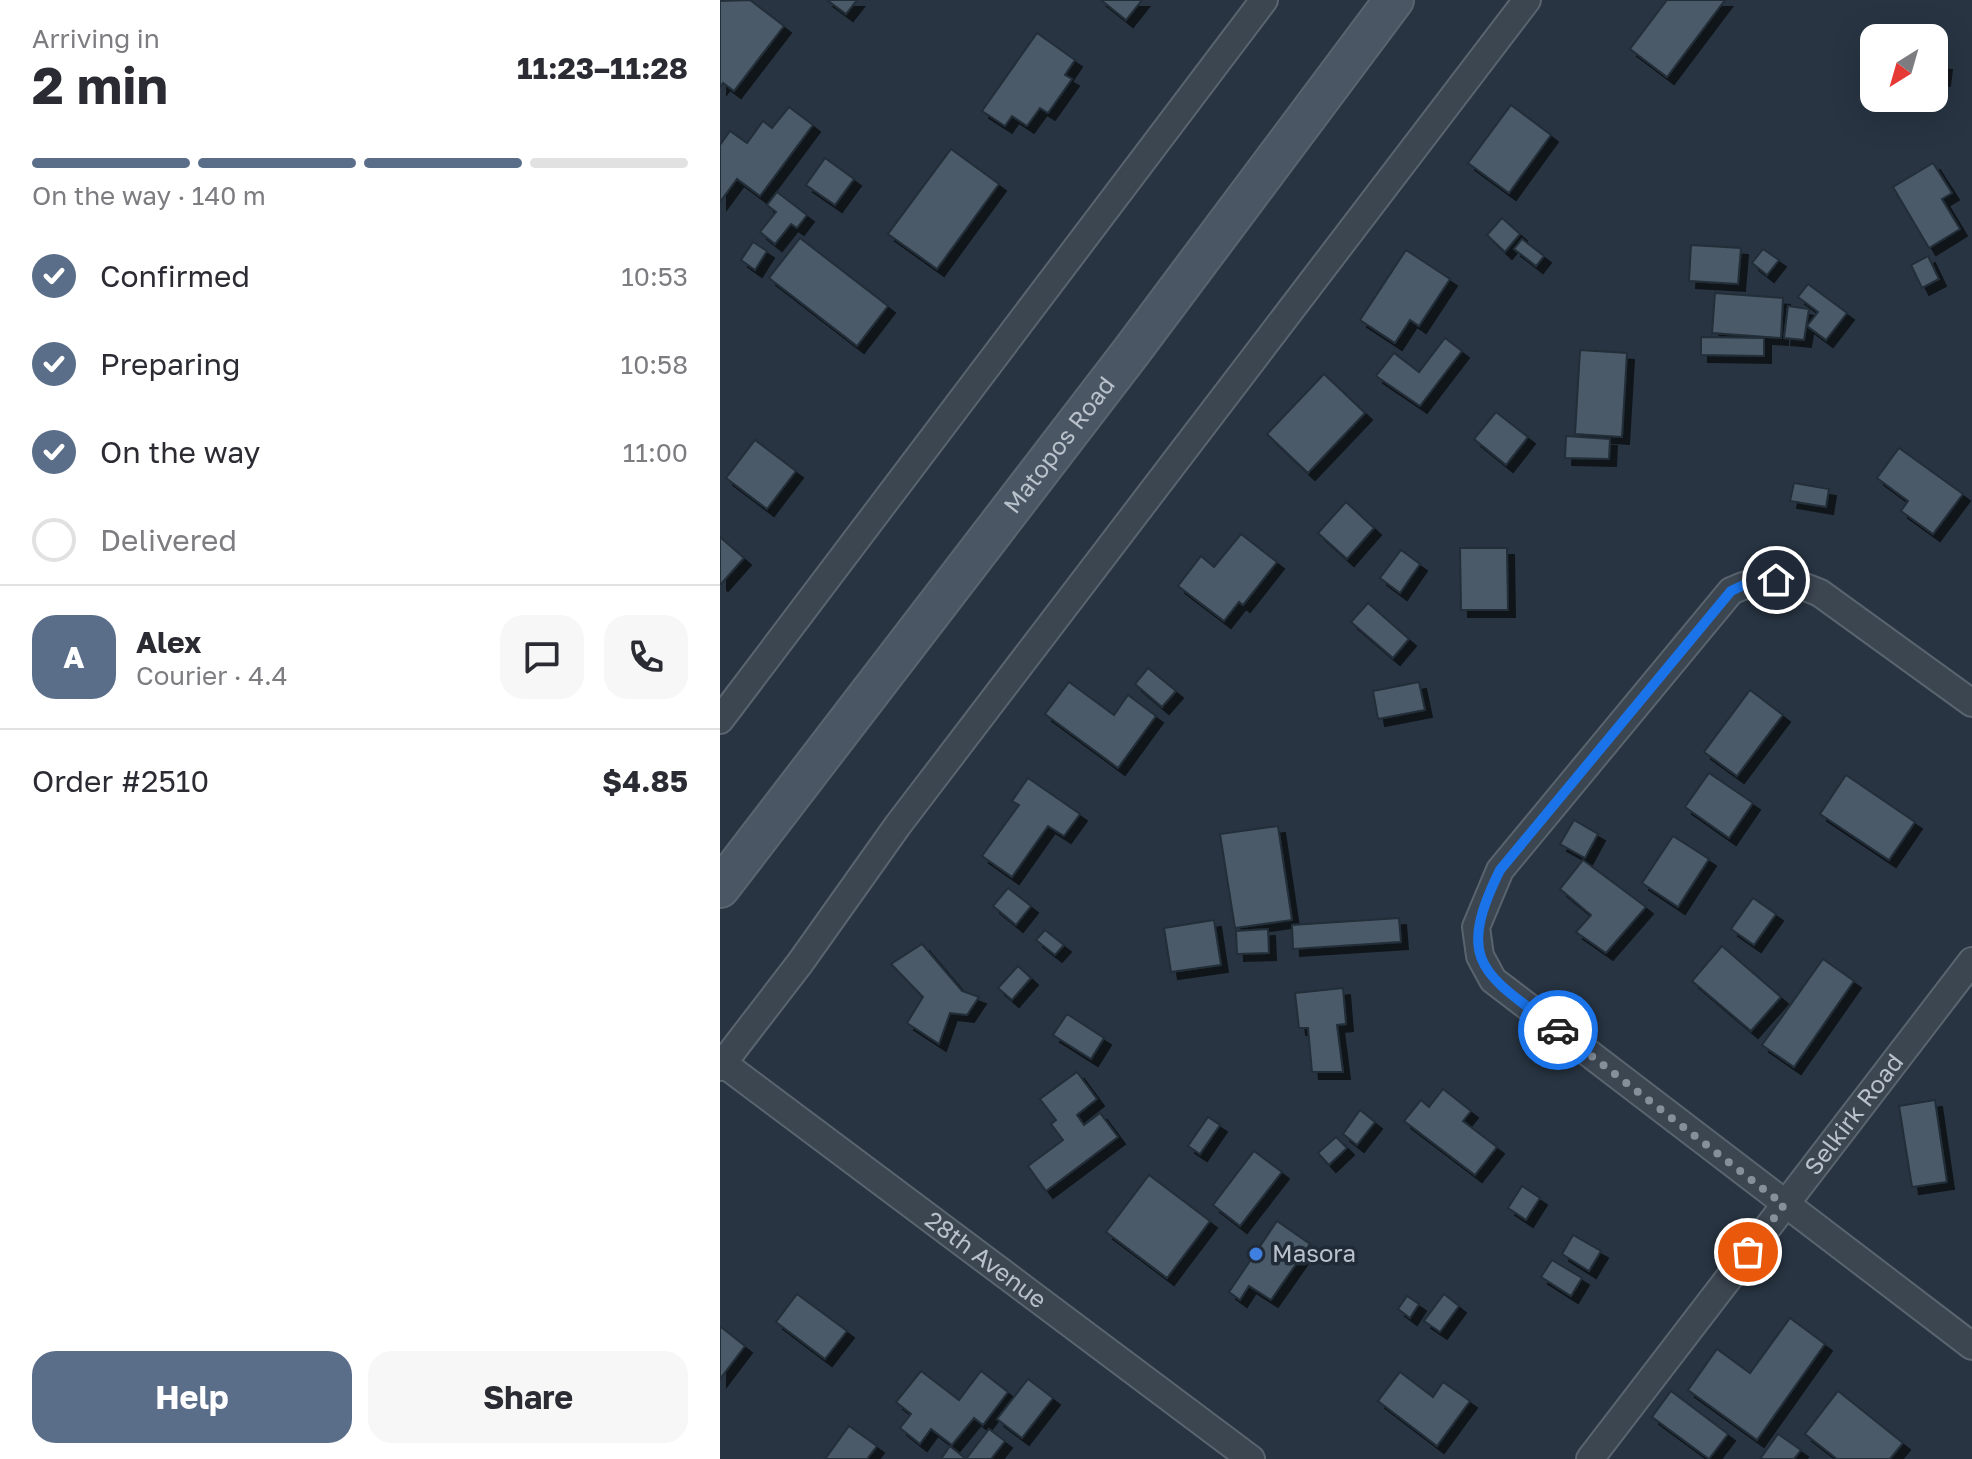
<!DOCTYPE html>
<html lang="en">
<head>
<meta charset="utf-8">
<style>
  body { margin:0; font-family:"Golos Text",sans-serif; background:#f7f7f7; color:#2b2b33; height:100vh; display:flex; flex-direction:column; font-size:30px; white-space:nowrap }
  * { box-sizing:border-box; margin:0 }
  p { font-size:26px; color:#7c7c81 }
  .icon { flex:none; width:44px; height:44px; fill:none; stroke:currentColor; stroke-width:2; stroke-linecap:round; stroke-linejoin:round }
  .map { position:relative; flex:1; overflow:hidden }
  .drawer { display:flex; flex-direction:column; background:#fff; width:720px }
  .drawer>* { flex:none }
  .needle { width:52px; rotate:217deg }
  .controls { position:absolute; left:1140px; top:24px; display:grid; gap:16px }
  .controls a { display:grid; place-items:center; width:88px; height:88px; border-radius:16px; background:#fff; box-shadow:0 8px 32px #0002; font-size:40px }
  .pin { position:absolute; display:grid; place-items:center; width:68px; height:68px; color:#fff; margin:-34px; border:4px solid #fff; border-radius:50%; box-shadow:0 2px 8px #0007 }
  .courier { position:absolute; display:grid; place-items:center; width:80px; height:80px; margin:-40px; border:6px solid #1a73e8; border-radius:50%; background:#fff; color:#222; box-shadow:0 2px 10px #0007 }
  .overview em { font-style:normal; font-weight:700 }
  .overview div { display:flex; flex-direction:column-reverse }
  .overview { display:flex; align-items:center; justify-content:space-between; height:136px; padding:0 32px }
  h1 { font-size:52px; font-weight:700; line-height:60px }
  .bar { display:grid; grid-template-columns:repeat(4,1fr); gap:12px 8px; align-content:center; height:96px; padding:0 32px }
  .bar i { height:10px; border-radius:6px; background:#e1e1e2 }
  .bar .selected { background:#5a6e8a }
  .bar p { grid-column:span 4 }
  .line { display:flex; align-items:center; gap:20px; padding:0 32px; border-top:2px solid #e1e1e2 }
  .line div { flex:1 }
  .round { display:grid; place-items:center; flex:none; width:84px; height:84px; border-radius:24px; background:#f7f7f7 }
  ol { padding:0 32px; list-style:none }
  li { display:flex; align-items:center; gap:24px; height:88px }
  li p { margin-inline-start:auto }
  li .icon { padding:8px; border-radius:50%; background:#5a6e8a; color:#fff; stroke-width:4 }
  li:last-child { color:#7c7c81 }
  li i { width:44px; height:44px; border:4px solid #e1e1e2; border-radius:50% }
  .action { display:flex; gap:16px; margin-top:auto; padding:16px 32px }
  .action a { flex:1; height:92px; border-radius:24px; background:#5a6e8a; color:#fff; font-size:32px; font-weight:700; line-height:92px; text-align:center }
  .action a+a { background:#f7f7f7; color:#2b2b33 }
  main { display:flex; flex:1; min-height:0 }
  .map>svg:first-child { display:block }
  .building { fill:#4c5a67; stroke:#222d39; stroke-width:2; filter:url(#shadow) }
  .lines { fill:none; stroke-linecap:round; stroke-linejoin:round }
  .street-casing { stroke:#5a646f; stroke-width:30 }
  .secondary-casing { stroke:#5a646f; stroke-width:42 }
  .street { stroke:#3c4651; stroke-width:26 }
  .secondary { stroke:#4a5664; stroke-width:38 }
  .done { stroke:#86909b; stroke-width:8; stroke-dasharray:0 14.4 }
  .route { stroke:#1a73e8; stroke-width:10 }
  .shop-dot { fill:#3f7fe0; stroke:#202b37; stroke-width:3 }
  .labels { text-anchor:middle; stroke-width:7; stroke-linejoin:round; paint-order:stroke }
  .street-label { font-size:24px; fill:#b9c1cb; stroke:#202b37 }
  .poi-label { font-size:24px; fill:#b9c1cb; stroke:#202b37; text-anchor:start }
</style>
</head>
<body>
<main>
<section class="drawer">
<div class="overview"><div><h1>2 min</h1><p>Arriving in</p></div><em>11:23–11:28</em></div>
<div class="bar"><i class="selected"></i><i class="selected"></i><i class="selected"></i><i></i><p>On the way · 140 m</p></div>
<ol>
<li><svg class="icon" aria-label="check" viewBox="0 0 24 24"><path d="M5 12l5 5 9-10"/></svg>Confirmed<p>10:53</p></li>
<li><svg class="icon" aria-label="check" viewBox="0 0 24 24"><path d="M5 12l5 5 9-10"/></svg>Preparing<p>10:58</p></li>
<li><svg class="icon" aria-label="check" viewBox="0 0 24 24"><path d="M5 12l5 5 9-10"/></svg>On the way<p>11:00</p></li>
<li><i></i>Delivered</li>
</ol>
<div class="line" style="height:144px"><b class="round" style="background:#5a6e8a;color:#fff">A</b><div><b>Alex</b><p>Courier · 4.4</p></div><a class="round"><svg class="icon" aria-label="chat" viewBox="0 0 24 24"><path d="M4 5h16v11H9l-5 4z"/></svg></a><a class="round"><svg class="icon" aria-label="phone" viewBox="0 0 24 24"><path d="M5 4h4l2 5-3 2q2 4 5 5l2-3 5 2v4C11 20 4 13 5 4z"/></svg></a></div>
<div class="line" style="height:104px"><div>Order #2510</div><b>$4.85</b></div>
<div class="action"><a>Help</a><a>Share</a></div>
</section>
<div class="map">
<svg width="1252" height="1459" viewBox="0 0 1252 1459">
  <defs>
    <filter id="shadow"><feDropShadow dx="7" dy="7" stdDeviation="0" flood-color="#0009"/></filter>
  </defs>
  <rect width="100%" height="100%" fill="#283442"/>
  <g class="building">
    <path d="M30 0 64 26 14 91 3 83 0 87V1Z"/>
    <path d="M107 0H137L126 14Z"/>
    <path d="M381 0H422L406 20Z"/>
    <path d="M947 0H1005L947 77 910 49Z"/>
    <path d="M1153 28 1210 36 1154 38V98H1179V101L1145 97Z"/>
    <path d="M317 33 355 60 345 75 352 79 328 113 320 108 307 126 292 116 285 126 262 111Z"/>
    <path d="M1214 62 1225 63 1223 79 1214 78Z"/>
    <path d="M791 105 831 135 789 193 748 163Z"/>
    <path d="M69 107 93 125 40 196 17 179 0 202V145L10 131 27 143 43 121 52 128Z"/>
    <path d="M231 149 279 184 217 269 168 234Z"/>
    <path d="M105 158 134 179 115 205 86 185Z"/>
    <path d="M1213 163 1232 193 1222 199 1240 229 1209 248 1173 187Z"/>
    <path d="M57 192 87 215 77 228 71 224 55 244 40 232 56 212 47 205Z"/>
    <path d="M782 218 800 234 785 252 767 235Z"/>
    <path d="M80 238 168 306 137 346 49 278Z"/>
    <path d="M802 239 824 256 816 266 794 249Z"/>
    <path d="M33 242 47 251 35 270 21 260Z"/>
    <path d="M971 245 1021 248 1018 284 969 281Z"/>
    <path d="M1043 249 1059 260 1047 275 1032 263Z"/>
    <path d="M686 250 730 279 699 326 690 320 675 343 640 320Z"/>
    <path d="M1208 256 1219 279 1202 288 1191 265Z"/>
    <path d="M1088 284 1127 313 1106 340 1087 326 1098 312 1078 297Z"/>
    <path d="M995 293 1063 298 1061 338 992 333Z"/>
    <path d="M1068 306 1089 309 1084 340 1064 338Z"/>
    <path d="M981 337 1044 338V356L981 355Z"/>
    <path d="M725 338 742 351 700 406 656 376 674 353 699 372Z"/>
    <path d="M860 350 907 353 902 437 855 434Z"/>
    <path d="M604 374 645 413 588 473 547 434Z"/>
    <path d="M776 412 808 437 786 465 754 439Z"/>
    <path d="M846 436 890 439 889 459 845 458Z"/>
    <path d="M35 440 76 471 47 509 6 478Z"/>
    <path d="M1179 448 1243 494 1213 534 1181 511 1188 501 1157 478Z"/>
    <path d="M1074 483 1109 489 1106 507 1070 501Z"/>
    <path d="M626 502 654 528 627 559 598 533Z"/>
    <path d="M521 534 557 562 523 605 519 602 504 621 458 586 481 556 494 567Z"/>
    <path d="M0 537 24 558 1 584 0 583Z"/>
    <path d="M740 548H787L788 610H741Z"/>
    <path d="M681 550 700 564 680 593 660 578Z"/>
    <path d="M648 603 689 639 673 658 631 622Z"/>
    <path d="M428 668 456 691 442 707 415 684Z"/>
    <path d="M349 682 394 715 408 695 436 716 398 768 325 714Z"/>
    <path d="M699 682 705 710 658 719 653 691Z"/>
    <path d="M1030 690 1063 715 1017 776 984 752Z"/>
    <path d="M989 773 1033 803 1009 838 965 807Z"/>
    <path d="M1126 775 1195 822 1169 860 1100 814Z"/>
    <path d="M308 778 360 814 344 836 328 826 292 877 262 856 299 805 292 801Z"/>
    <path d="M854 820 878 834 865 858 840 844Z"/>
    <path d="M558 826 572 920 515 928 500 834Z"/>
    <path d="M953 836 989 859 958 907 922 883Z"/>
    <path d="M863 860 926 907 886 953 856 932 871 915 840 889Z"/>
    <path d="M288 888 311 906 296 925 273 906Z"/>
    <path d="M1033 898 1056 914 1034 945 1011 929Z"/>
    <path d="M679 918 681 942 573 949 572 925Z"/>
    <path d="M494 920 501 965 451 972 444 928Z"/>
    <path d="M548 929 549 953 517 954 516 931Z"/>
    <path d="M325 930 344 945 335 955 316 940Z"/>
    <path d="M202 944 242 991 259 997 247 1015 230 1013 219 1044 187 1023 203 997 171 964Z"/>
    <path d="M1002 946 1061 997 1031 1031 972 981Z"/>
    <path d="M1103 959 1134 981 1074 1067 1042 1045Z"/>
    <path d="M298 966 311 978 292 1000 278 988Z"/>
    <path d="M623 988 626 1024 617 1025 623 1072H592L588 1028H579L575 993Z"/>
    <path d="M347 1014 384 1038 371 1059 333 1035Z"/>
    <path d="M357 1072 377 1099 357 1115 364 1125 380 1113 398 1137 326 1191 308 1166 343 1140 331 1124 336 1120 320 1099Z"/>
    <path d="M723 1089 751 1111 743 1121 777 1147 755 1175 684 1121 701 1100 709 1107Z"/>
    <path d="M1215 1100 1227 1182 1192 1187 1179 1106Z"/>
    <path d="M640 1110 655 1122 637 1145 623 1134Z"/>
    <path d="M488 1117 500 1125 480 1154 468 1146Z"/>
    <path d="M616 1137 627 1148 609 1165 598 1153Z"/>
    <path d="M534 1151 562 1172 520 1226 493 1205Z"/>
    <path d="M429 1175 490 1221 447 1278 386 1232Z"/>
    <path d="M802 1186 820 1198 806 1220 788 1208Z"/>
    <path d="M557 1221 590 1244 551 1300 529 1286 520 1300 509 1292Z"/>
    <path d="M853 1235 881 1251 869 1271 842 1254Z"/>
    <path d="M832 1260 862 1278 851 1296 821 1277Z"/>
    <path d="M77 1294 127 1331 105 1359 56 1322Z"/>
    <path d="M724 1294 739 1306 720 1332 704 1321Z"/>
    <path d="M687 1296 699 1304 690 1318 678 1309Z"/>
    <path d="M1070 1318 1105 1344 1037 1440 968 1390 997 1349 1030 1373Z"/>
    <path d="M1 1327 25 1346 0 1379V1328Z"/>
    <path d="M201 1371 239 1400 261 1371 288 1392 263 1425 254 1418 232 1445 211 1429 200 1444 180 1428 191 1414 176 1402Z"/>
    <path d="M680 1372 713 1397 723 1382 750 1401 717 1446 658 1401Z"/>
    <path d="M308 1379 333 1398 302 1438 277 1419Z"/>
    <path d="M951 1391 1008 1434 989 1459 932 1417Z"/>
    <path d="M1118 1391 1183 1443 1170 1459H1117L1085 1434Z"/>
    <path d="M129 1426 157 1446 147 1459H105Z"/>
    <path d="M269 1429 285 1441 271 1459H221L230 1446 246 1459Z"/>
    <path d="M1058 1434 1081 1450 1074 1459H1040Z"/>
  </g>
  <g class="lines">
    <g class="street-casing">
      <g id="street">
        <path d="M1252 703 1100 593C1069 579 1042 576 1011 591L780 870 756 927 760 956 773 980 1252 1346"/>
        <path d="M0 720 544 0"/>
        <path id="s1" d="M0 1061 531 1459"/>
        <path d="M0 1067 80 963 178 825 807 0"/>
        <path id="s2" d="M870 1459 1252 961"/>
      </g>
    </g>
    <g class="secondary-casing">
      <g id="secondary">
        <path id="s3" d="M0 888 411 352 674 0"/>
      </g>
    </g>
    <use href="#street" class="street"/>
    <use href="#secondary" class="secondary"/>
  </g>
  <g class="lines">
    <path class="done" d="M838 1030 1064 1205 1028 1252"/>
    <path class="route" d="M838 1030C766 974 733 965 780 870L1011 591 1030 582 1056 580"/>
  </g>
  <circle class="shop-dot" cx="536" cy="1254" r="8"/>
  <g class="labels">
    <g class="street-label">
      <text dy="8" stroke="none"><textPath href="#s3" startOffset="558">Matopos Road</textPath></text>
      <text dy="8" stroke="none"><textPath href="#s2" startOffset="434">Selkirk Road</textPath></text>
      <text dy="8" stroke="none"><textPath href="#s1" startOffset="332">28th Avenue</textPath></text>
    </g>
    <g class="poi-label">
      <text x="552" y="1262">Masora</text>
    </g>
  </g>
</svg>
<div class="controls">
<a><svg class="needle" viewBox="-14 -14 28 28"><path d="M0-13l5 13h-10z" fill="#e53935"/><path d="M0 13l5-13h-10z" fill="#7c7c81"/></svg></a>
</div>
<div class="pin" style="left:1028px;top:1252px;background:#ea580c"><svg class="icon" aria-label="bag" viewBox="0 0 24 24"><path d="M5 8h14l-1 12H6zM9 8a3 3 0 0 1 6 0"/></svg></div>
<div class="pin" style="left:1056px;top:580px;background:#1f2937"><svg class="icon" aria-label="home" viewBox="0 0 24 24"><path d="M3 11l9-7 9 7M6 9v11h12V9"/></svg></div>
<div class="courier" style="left:838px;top:1030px"><svg class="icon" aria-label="car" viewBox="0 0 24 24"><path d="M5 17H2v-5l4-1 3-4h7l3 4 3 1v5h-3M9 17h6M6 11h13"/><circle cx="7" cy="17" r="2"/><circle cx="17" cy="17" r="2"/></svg></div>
</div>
</main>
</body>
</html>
